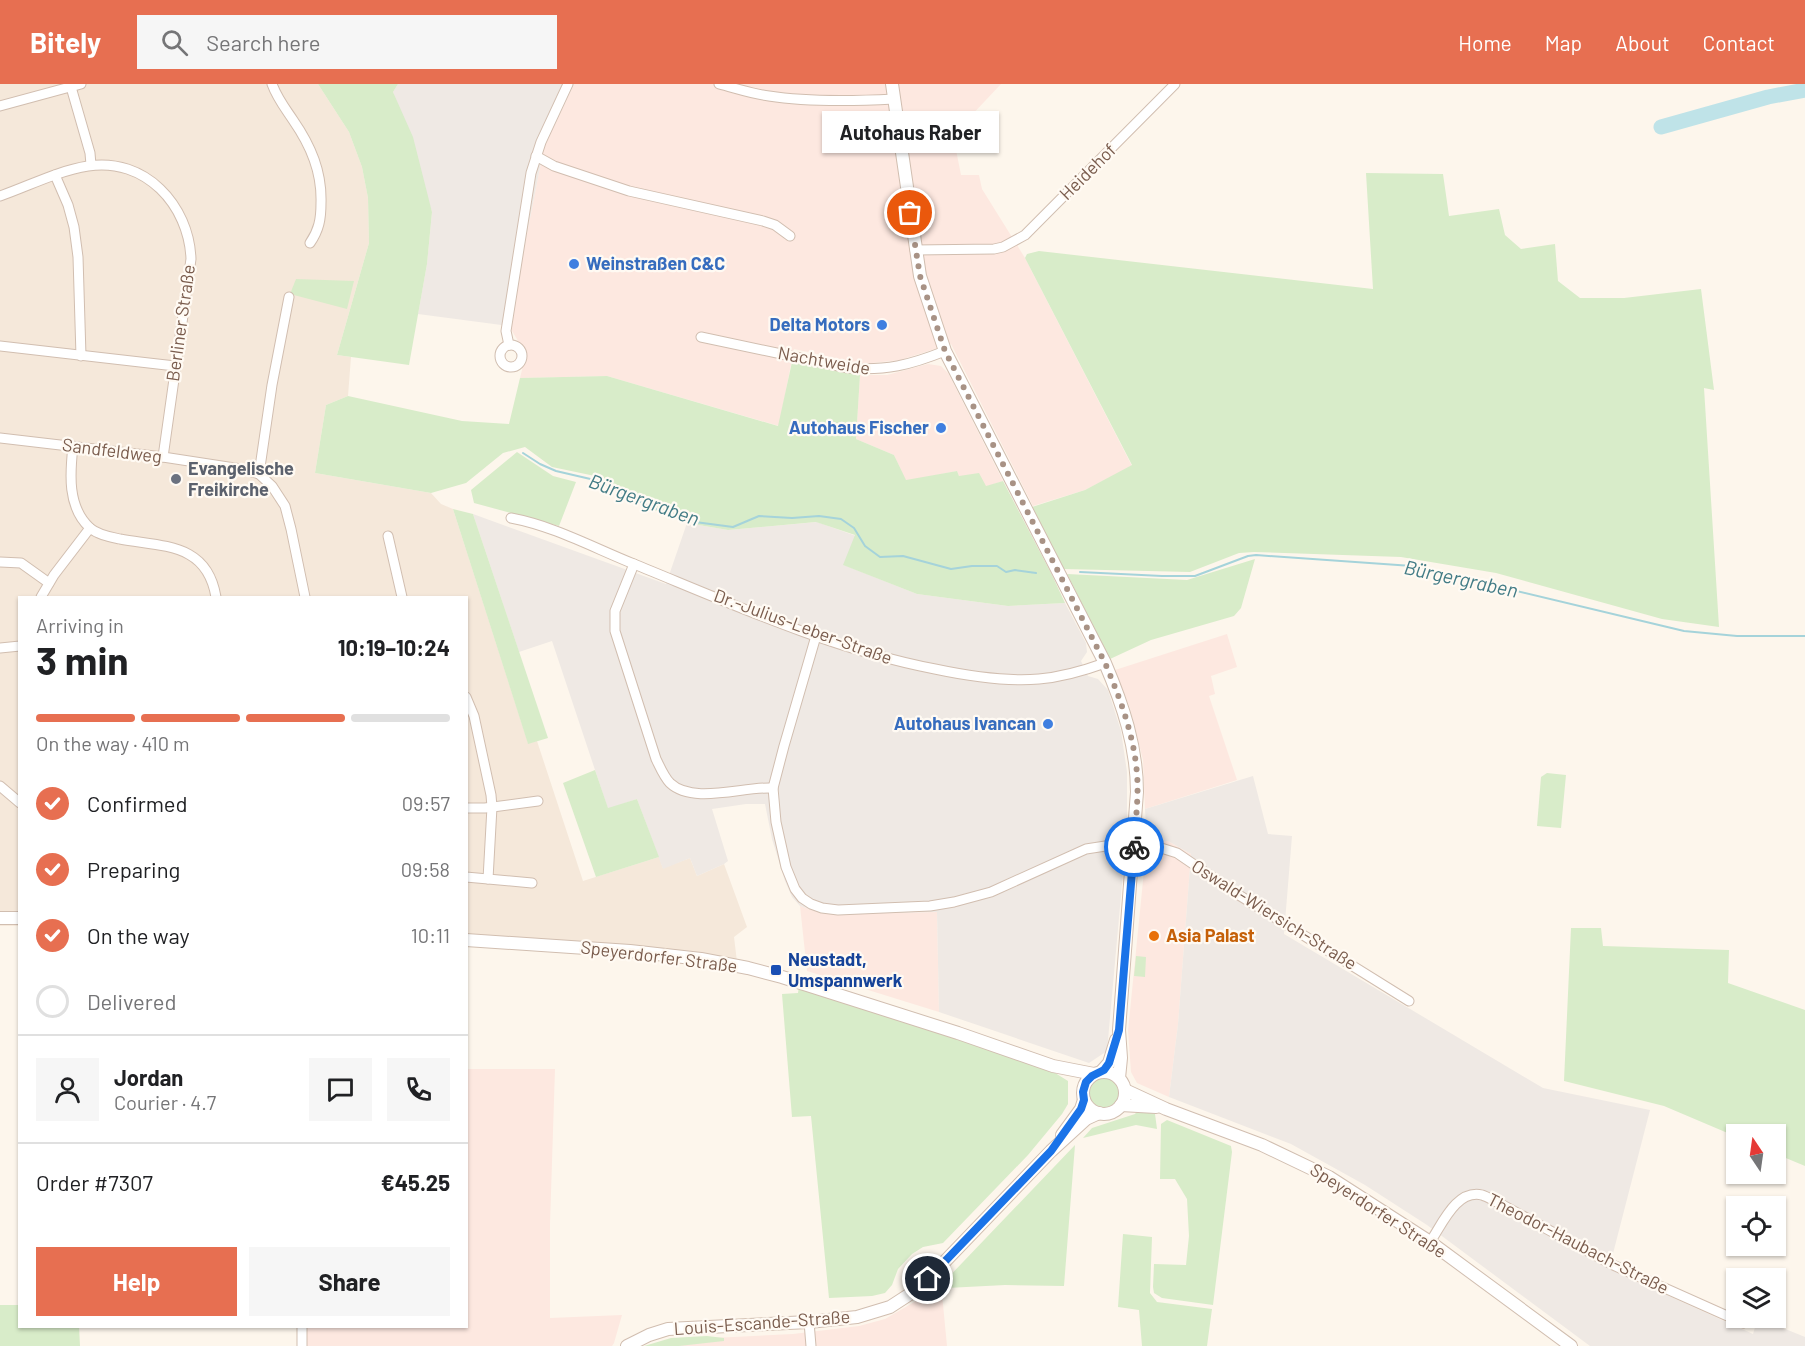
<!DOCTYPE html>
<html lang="en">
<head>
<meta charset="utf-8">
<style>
  body { margin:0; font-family:Barlow,sans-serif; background:#f6f6f6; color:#202124; height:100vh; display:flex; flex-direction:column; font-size:22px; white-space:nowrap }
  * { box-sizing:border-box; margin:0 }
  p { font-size:20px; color:#757577 }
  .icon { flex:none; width:33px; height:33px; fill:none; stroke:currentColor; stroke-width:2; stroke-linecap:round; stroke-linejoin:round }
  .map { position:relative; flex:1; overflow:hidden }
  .details { position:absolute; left:18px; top:512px; width:450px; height:732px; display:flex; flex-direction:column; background:#fff; border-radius:0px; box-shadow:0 2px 4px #0004 }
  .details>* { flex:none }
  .needle { width:39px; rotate:347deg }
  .controls { position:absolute; left:1726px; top:1040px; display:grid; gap:12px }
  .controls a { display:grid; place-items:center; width:60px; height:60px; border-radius:0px; background:#fff; box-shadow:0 2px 4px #0004; font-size:30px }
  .pin { position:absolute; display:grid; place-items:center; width:51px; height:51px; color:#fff; margin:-26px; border:3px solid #fff; border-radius:50%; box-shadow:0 2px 6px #0007 }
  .courier { position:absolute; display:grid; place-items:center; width:60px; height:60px; margin:-30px; border:4px solid #1a73e8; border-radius:50%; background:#fff; color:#222; box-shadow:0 2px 8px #0007 }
  .bubble { position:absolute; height:42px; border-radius:0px; background:#fff; box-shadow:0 2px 4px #0004; font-size:20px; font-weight:700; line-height:42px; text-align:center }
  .summary em { font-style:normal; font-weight:700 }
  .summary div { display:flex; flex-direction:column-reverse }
  .summary { display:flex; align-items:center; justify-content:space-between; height:102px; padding:0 18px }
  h1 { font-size:39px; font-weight:700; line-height:45px }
  .bar { display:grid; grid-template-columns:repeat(4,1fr); gap:9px 6px; align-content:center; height:72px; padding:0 18px }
  .bar i { height:8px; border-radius:4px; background:#e0e0e0 }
  .bar .current { background:#e76f51 }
  .bar p { grid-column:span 4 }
  .line { display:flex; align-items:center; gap:15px; padding:0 18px; border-top:2px solid #e0e0e0 }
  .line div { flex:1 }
  .round { display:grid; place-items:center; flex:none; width:63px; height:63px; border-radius:0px; background:#f6f6f6 }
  ol { padding:0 18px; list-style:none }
  li { display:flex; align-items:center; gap:18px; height:66px }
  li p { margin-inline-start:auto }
  li .icon { padding:6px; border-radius:50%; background:#e76f51; color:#fff; stroke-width:4 }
  li:last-child { color:#757577 }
  li i { width:33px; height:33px; border:3px solid #e0e0e0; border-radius:50% }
  .button { display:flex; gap:12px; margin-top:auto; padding:12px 18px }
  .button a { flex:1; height:69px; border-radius:0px; background:#e76f51; color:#fff; font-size:24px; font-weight:700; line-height:69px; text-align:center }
  .button a+a { background:#f6f6f6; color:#202124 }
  header { display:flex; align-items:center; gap:36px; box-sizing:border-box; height:84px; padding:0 30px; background:#e76f51; color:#fff }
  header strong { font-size:28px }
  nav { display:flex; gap:33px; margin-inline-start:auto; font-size:21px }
  .search { width:420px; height:54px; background:#f6f6f6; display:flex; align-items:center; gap:15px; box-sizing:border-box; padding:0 21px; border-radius:0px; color:#757577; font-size:22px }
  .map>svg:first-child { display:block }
  .residential { fill:#f5e8da }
  .commercial { fill:#fde8e0 }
  .industrial { fill:#efe9e4 }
  .green { fill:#d8ecc9 }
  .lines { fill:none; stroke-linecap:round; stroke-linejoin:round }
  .stream { stroke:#a5d3da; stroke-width:2 }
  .river { stroke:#bfe3e8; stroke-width:15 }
  .minor-casing { stroke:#d1beb0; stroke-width:11 }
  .tertiary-casing { stroke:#d1beb0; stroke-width:14 }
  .minor { stroke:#fff; stroke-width:9 }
  .tertiary { stroke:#fff; stroke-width:12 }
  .done { stroke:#a89285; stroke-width:6; stroke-dasharray:0 10.8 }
  .route { stroke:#1a73e8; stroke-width:8 }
  .shop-dot { fill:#3f7fe0; stroke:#fffaf3; stroke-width:2 }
  .worship-dot { fill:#6b7280; stroke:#fffaf3; stroke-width:2 }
  .food-dot { fill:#e8710a; stroke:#fffaf3; stroke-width:2 }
  .transit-dot { fill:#1a4fb4; stroke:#fffaf3; stroke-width:2 }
  .labels { text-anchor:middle; stroke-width:4.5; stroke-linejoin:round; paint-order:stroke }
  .street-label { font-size:18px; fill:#7a5c4d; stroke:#fffaf3 }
  .shop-label { font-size:18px; font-weight:bold; fill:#366cbe; stroke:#fffaf3; text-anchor:end }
  .worship-label { font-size:18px; font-weight:bold; fill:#5b616d; stroke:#fffaf3; text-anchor:start }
  .food-label { font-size:18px; font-weight:bold; fill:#c56008; stroke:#fffaf3; text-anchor:start }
  .transit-label { font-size:18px; font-weight:bold; fill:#164399; stroke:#fffaf3; text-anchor:start }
  .water-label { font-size:20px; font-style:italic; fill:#437c86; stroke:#fffaf3 }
</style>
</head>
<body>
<header>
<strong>Bitely</strong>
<div class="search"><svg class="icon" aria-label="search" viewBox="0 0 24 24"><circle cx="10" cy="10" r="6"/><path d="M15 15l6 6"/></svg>Search here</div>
<nav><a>Home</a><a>Map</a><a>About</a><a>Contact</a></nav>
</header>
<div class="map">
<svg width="1805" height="1262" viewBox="0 0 1805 1262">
  <rect width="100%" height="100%" fill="#fdf6ec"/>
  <path class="residential" d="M0 0H318L349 48 362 83 368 114 369 159 337 271 351 273 348 312 326 321 315 389 431 409 441 420 453 425 528 659 537 657 583 797 659 773 663 784 690 774 697 792 724 780 747 843 734 853 738 886 684 876 467 862 466 513H20L19 842H0Z"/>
  <g class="commercial">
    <path d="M574 0H1001L953 51 961 91H979L982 105 1025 174 1132 382 1085 406 1033 422 951 260 900 276 863 280 794 265 779 342 607 292 520 294 526 270 509 242 544 63Z"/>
    <path d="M928 280 941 282 948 289 1003 397 985 403 959 392 957 387 906 397 894 371 856 355 860 291H887Z"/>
    <path d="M1227 550 1237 583 1211 592 1215 610 1209 612 1237 696 1145 725 1143 676 1130 624 1115 586Z"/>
    <path d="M1147 757H1168L1191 770 1178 940 1169 1013 1137 999 1131 988 1128 947Z"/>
    <path d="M800 822 825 830 937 828 939 928 807 887Z"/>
    <path d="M467 985H555L550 1140V1234L622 1231 614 1259 612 1262H298V1242H466Z"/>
    <path d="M935 1206 942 1210 947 1262H649L671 1256 793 1250 859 1242 885 1235Z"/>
  </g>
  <g class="industrial">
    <path d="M398 0H574L544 63 509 242 418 230 427 180 432 128 393 8Z"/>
    <path d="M473 430 666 500 687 439 728 446 817 438 856 452 844 481 917 510 1008 522 1065 519 1086 559 1087 568 1081 577 1088 592 1098 595 1108 606 1121 647 1127 688V745L1107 967 1089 979 939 928 937 828 825 830 800 822 792 813 785 797 772 755 765 720H746L712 725 728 777 724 780 697 792 690 774 663 785 637 715 608 725 552 557 519 568Z"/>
    <path d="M1253 692 1268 750 1292 752 1284 850 1543 1004 1650 1026 1609 1185 1753 1250 1758 1234 1805 1253V1262H1590L1427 1141 1365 1101 1291 1060 1169 1013 1178 940 1191 770 1168 757H1147L1145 725Z"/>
  </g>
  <g class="green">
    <path d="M318 0H398L393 8 413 53 432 128 427 180 409 281 337 271 369 159 368 114 362 83 349 48Z"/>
    <path d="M1366 89 1443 90 1449 132 1499 125 1505 151 1521 165 1555 160 1558 197 1580 214H1624L1701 205 1714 306 1704 304 1719 543 1662 535 1496 489 1401 473 1254 468 1239 469 1190 488 1063 485 1032 423 1085 406 1132 381 1025 174 1027 170 1039 167 1373 205Z"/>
    <path d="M296 195 354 197 347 225 290 210Z"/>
    <path d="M792 278 860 291 856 355 894 371 906 396 957 387 959 392 979 389 986 402 1003 397 1052 491 1065 519 1008 522 917 510 843 481 855 451 816 438 728 446 687 439 654 426 656 421 595 392 552 383 525 363 503 369 466 399 431 409 315 389 326 321 348 312 462 337 509 340 520 294 607 292 778 342Z"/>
    <path d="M517 368 553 392 576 398 559 442 474 419 471 406Z"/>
    <path d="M453 425 473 430 548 654 528 660Z"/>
    <path d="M1255 475 1241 524 1234 532 1151 556 1110 575 1067 490 1187 496Z"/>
    <path d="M595 686 608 724 637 715 659 773 596 793 563 699Z"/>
    <path d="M1547 689 1566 691 1561 744 1537 742 1541 693Z"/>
    <path d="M1571 844H1601L1603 862 1729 866 1728 899 1805 926V1082L1776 1070V1050H1737V1053L1664 1022 1564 997Z"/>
    <path d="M1136 872 1146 873 1145 893 1134 892Z"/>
    <path d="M799 902 882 928 1052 987 1068 997V1020L1062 1030 1028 1071 943 1159 923 1163 912 1170 898 1185 892 1201 885 1209 872 1212 829 1214 811 1032 792 1033 782 910 798 909Z"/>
    <circle cx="1105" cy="1008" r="17"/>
    <path d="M1139 1025 1155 1030 1157 1045 1136 1041 1083 1054 1092 1044 1135 1030Z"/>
    <path d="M1167 1036 1231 1062 1232 1068 1213 1221 1162 1214 1154 1209 1153 1203 1154 1180 1186 1181 1189 1152 1187 1115 1175 1095H1160L1161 1040Z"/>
    <path d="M1075 1061 1064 1202 1005 1201 947 1204 941 1201Z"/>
    <path d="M1123 1150 1152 1153 1150 1209 1157 1218 1212 1225 1207 1262H1142L1139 1226 1118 1223Z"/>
    <path d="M0 1221H19L20 1242H79L80 1262H0Z"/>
    <path d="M707 1252 724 1254V1257L679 1262H644L671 1254Z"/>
  </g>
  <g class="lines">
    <g class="stream">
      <path d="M523 369 540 380 556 387 599 397 651 423 695 438 733 443 759 432 792 434 819 432 841 435 854 444 865 462 880 473 903 472 951 485 972 482H997L1006 488 1015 486 1036 489"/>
      <path d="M1080 488 1162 492H1195L1248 472 1256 471 1412 482 1684 547 1737 552H1805"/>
    </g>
    <path class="river" d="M1661 43 1768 13 1805 6"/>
    <g class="minor-casing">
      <g id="minor">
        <path d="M272 0C277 14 285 24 293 36 311 62 322 88 321 119 321 135 319 146 310 159"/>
        <path d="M719 0C735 4 752 10 769 12 807 18 855 17 894 15"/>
        <path d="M71 3 90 69 91 81"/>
        <path d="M0 22 81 0"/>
        <path d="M536 72 554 82 629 107 763 137 775 141 790 152"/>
        <path d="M55 91 68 121 74 143 78 173 81 272"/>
        <path d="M0 112C29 102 57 87 88 82 145 73 189 121 191 175L163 373"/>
        <path d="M915 166 994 165 1003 163 1025 151 1175 0"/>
        <path d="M701 253 848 284C886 287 910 281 945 267"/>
        <path d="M509 261 506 247 531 89 541 58 568 0"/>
        <circle cx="511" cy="272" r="11"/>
        <path d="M0 262 175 282"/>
        <path d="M0 354 163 373 241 385 259 390 272 402 285 422 291 445 305 513"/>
        <path d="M73 362C70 389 67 423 90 444 98 451 111 453 120 455 164 463 207 459 216 513"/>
        <path d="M259 390 272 301 289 213"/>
        <path d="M511 434C554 442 594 464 634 480 732 520 831 565 935 585 968 592 1004 598 1039 595 1062 593 1083 587 1105 579"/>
        <path d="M388 452 402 513"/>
        <path d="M0 478 21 479 49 499"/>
        <path d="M634 480 615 527V547L656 675C660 683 664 693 670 699 693 721 744 702 773 704"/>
        <path d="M41 513 54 491 90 444"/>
        <path d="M816 552 784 662 773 704 776 738 786 783 795 805 802 814 811 820 822 824 838 826 930 822 954 818 991 808 1086 765 1112 761 1158 763 1177 769 1234 808 1409 917"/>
        <path d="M0 564 20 562"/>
        <path d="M466 613 474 632 491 711 492 723 488 795"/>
        <path d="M0 702 20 719"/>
        <path d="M466 724H485L538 717"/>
        <path d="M466 793 532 799"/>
        <path d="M1430 1158C1442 1141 1456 1105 1482 1111 1488 1113 1494 1117 1499 1119L1613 1181 1743 1239"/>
        <path d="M809 1238 811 1262"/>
        <path d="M302 1262V1242"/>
      </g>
    </g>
    <g class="tertiary-casing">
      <g id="tertiary">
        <path d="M892 0 920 192 945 267 1105 579C1123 621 1137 663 1137 708L1119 946 1121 974 1119 994"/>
        <path d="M0 834H20"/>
        <path d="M466 856 630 867 701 875 748 884 782 893 958 949 1053 982 1094 990"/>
        <circle cx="1104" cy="1009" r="21"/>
        <path d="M1101 988 1109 979 1116 956"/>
        <path d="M1125 1006 1166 1025 1262 1061 1329 1093 1430 1158 1571 1262"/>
        <path d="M1121 1021 1156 1023"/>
        <path d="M1062 1051 1081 1025 1084 1016"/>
        <path d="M627 1262 649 1251 668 1245 809 1238 857 1233 890 1223 910 1210 928 1195 1051 1067 1086 1035 1099 1029"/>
      </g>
    </g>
    <use href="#minor" class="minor"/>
    <use href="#tertiary" class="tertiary"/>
  </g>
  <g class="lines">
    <path class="done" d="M910 129 920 192 945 267 1105 579C1120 614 1134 651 1137 690 1139 714 1135 739 1134 763"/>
    <path class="route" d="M928 1195 1051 1067 1081 1025 1084 1016 1083 1008 1086 998 1092 992 1104 986 1109 979 1119 946 1134 763"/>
  </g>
  <g class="shop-dot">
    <circle cx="574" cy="180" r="6"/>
    <circle cx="882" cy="241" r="6"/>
    <circle cx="941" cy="344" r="6"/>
    <circle cx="1048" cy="640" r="6"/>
  </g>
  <circle class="worship-dot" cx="176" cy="395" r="6"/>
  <circle class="food-dot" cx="1154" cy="852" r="6"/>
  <rect class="transit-dot" x="770" y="880" width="12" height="12" rx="3"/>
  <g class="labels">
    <g class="street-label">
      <text transform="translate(1088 88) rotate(-45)" y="6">Heidehof</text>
      <text transform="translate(181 239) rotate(-82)" y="6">Berliner Straße</text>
      <text transform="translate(824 277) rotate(10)" y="6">Nachtweide</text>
      <text transform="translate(112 367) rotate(7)" y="6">Sandfeldweg</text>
      <text transform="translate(803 543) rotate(20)" y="6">Dr.-Julius-Leber-Straße</text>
      <text transform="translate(1274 831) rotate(32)" y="6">Oswald-Wiersich-Straße</text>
      <text transform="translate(659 873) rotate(7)" y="6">Speyerdorfer Straße</text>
      <text transform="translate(1378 1127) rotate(33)" y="6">Speyerdorfer Straße</text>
      <text transform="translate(1578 1160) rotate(27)" y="6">Theodor-Haubach-Straße</text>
      <text transform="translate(762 1239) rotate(-4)" y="6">Louis-Escande-Straße</text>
    </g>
    <g class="shop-label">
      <text x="586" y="186" text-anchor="start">Weinstraßen C&amp;C</text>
      <text x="870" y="247">Delta Motors</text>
      <text x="929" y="350">Autohaus Fischer</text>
      <text x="1036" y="646">Autohaus Ivancan</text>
    </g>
    <g class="worship-label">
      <text x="188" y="391">Evangelische<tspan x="188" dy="21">Freikirche</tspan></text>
    </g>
    <g class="food-label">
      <text x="1166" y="858">Asia Palast</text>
    </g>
    <g class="transit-label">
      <text x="788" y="882">Neustadt,<tspan x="788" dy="21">Umspannwerk</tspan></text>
    </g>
    <g class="water-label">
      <text transform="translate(644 416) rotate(20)" y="7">Bürgergraben</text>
      <text transform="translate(1461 495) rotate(12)" y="7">Bürgergraben</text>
    </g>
  </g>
</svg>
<div class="controls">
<a><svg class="needle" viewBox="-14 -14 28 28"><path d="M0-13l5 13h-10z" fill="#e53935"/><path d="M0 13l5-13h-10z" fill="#757577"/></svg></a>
<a><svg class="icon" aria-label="locate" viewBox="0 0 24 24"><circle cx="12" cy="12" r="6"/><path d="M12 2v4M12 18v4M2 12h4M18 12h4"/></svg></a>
<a><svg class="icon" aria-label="layers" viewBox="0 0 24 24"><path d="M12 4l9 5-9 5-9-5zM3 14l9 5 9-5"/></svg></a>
</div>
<div class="pin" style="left:910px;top:129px;background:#ea580c"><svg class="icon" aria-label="bag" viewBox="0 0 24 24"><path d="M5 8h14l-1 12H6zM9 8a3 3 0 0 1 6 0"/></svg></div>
<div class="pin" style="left:928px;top:1195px;background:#1f2937"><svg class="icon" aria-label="home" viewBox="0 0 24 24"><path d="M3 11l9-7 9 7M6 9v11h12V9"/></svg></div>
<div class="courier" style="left:1134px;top:763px"><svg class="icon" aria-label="bike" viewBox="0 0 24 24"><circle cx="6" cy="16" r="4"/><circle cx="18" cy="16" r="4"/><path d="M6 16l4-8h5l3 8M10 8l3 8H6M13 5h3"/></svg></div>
<div class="bubble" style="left:822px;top:27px;width:177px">Autohaus Raber</div>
<section class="details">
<div class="summary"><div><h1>3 min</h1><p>Arriving in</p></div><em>10:19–10:24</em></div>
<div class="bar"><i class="current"></i><i class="current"></i><i class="current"></i><i></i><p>On the way · 410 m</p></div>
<ol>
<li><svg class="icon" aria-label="check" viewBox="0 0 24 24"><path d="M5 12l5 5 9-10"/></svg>Confirmed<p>09:57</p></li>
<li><svg class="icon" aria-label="check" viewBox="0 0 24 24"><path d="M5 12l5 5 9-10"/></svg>Preparing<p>09:58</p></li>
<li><svg class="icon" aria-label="check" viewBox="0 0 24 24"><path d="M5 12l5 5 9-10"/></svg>On the way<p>10:11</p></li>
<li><i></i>Delivered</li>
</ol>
<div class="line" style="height:108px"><a class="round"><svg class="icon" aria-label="person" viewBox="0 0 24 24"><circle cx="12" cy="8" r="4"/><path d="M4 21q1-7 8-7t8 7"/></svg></a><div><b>Jordan</b><p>Courier · 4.7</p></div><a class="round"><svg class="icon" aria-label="chat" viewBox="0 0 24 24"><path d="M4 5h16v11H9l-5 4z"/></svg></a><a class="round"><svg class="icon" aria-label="phone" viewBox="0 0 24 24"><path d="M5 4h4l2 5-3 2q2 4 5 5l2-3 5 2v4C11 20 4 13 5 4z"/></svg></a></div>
<div class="line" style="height:78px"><div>Order #7307</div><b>€45.25</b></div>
<div class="button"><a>Help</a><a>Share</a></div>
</section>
</div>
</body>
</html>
